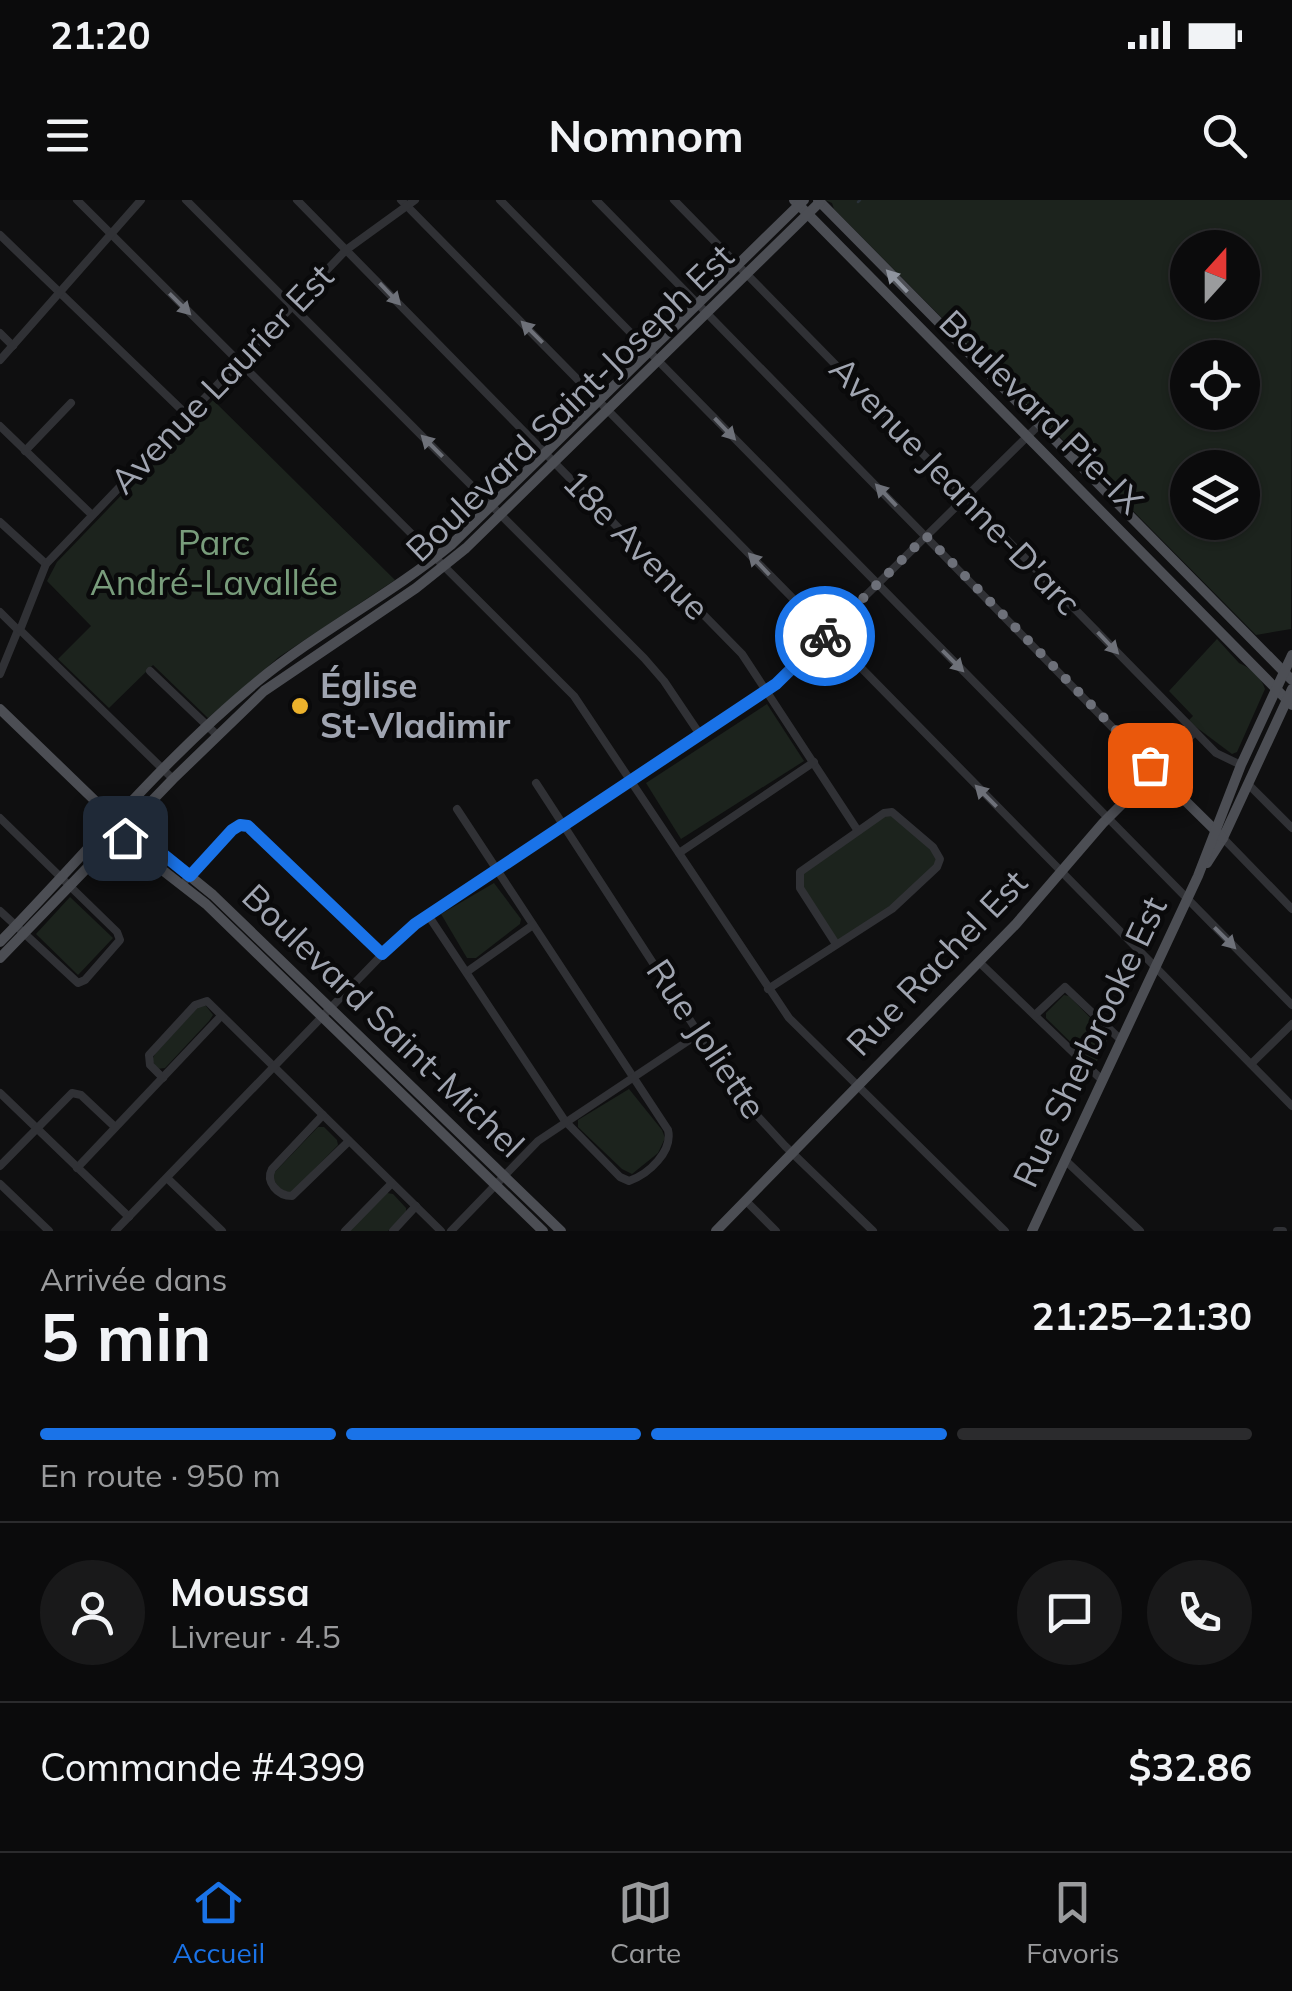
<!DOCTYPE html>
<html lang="fr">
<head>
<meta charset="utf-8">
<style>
  body { margin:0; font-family:Mulish,sans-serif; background:#19191a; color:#f1f3f6; height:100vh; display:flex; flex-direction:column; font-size:38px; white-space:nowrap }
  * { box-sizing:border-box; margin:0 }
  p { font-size:32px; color:#9a9b9d }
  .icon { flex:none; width:55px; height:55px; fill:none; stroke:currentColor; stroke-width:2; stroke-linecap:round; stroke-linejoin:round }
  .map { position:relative; height:1031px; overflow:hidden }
  .drawer { display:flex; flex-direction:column; background:#0b0b0c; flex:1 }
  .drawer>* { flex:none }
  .needle { width:65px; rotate:21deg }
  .tools { position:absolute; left:1170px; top:30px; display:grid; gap:20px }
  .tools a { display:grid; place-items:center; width:90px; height:90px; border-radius:50%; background:#0b0b0c; box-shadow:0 2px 8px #0004,0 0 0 2px #2b2b2d; font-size:50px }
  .pin { position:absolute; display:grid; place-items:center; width:85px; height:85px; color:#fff; margin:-42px; border-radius:20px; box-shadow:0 5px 15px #0006 }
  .courier { position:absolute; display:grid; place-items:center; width:100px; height:100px; margin:-50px; border:8px solid #1a73e8; border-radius:50%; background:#fff; color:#222; box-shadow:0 2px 12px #0007 }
  .headline em { font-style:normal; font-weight:700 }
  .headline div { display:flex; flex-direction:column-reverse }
  .headline { display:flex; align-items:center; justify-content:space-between; height:170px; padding:0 40px }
  h1 { font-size:65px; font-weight:700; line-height:75px }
  .bar { display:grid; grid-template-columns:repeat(4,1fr); gap:15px 10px; align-content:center; height:120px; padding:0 40px }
  .bar i { height:12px; border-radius:8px; background:#2b2b2d }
  .bar .selected { background:#1a73e8 }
  .bar p { grid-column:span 4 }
  .line { display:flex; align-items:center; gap:25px; padding:0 40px; border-top:2px solid #2b2b2d }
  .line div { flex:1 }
  .round { display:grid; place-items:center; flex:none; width:105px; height:105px; border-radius:52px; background:#19191a }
  .status { display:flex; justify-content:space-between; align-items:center; height:70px; padding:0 50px; background:#0b0b0c; direction:ltr }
  .status svg { height:28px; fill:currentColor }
  header { display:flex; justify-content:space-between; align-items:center; height:130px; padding:0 40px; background:#0b0b0c; font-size:45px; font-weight:700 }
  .menu { display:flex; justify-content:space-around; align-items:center; height:140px; border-top:2px solid #2b2b2d; background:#0b0b0c; font-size:28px; color:#9a9b9d }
  .menu a { display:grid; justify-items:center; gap:5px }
  .menu .selected { color:#1a73e8 }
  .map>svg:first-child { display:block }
  .green { fill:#1c231d; fill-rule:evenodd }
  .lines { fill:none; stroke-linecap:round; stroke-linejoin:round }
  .stream { stroke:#293138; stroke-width:2.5 }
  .minor { stroke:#303135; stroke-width:8 }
  .major { stroke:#4c4e54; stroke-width:10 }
  .oneway { fill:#8f949e }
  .oneway2 { fill:#6e7179 }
  .done { stroke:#6d7079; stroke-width:10; stroke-dasharray:0 18 }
  .route { stroke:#1a73e8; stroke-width:12 }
  .poi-dot { fill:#ecb22c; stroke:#0a0a0b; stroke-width:4 }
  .labels { text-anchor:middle; stroke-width:9; stroke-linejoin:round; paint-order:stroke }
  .street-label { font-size:35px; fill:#a0a5b1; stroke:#0a0a0b }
  .park-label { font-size:35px; fill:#789c7b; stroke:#0a0a0b }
  .poi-label { font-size:35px; font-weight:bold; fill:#a0a5b1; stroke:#0a0a0b; text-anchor:start }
</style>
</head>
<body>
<div class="status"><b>21:20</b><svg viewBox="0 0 49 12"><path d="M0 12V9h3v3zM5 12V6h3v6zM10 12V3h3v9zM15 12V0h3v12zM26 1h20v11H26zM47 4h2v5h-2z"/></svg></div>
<header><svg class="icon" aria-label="menu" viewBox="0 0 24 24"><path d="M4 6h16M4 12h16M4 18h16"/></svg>Nomnom<svg class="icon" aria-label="search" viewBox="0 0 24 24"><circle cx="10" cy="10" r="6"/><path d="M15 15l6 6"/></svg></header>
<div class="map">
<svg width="1292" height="1031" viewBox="0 0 1292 1031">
  <rect width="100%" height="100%" fill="#0f0f10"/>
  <g class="green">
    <path d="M825 0H1292L1291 429 1256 435 834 9 832 3ZM1188 48H1242V102H1188ZM1188 158H1242V212H1188ZM1188 268H1242V322H1188Z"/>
    <path d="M213 200 395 380 279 457 208 518 153 465 109 508 58 459 91 426 47 381 57 362Z"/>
    <path d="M1217 439 1239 463C1250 468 1261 476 1265 489L1237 552 1232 554 1188 521 1193 516 1169 491Z"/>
    <path d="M767 504 804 561 681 639 646 583Z"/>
    <path d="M892 612 940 659 909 697 836 744 800 688V672Z"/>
    <path d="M494 683 521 719 520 724 476 758H467L441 714Z"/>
    <path d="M70 697 113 738 78 775 36 734Z"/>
    <path d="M1064 795 1069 796 1109 837 1096 863 1091 862 1046 818V813Z"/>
    <path d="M199 806H206L213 815 209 821 165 868 157 869 152 860 155 854Z"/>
    <path d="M629 889 662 930 665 938 658 953 632 974 622 969 578 927V920Z"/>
    <path d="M318 927H324L337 940 338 945 292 992C282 993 273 983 273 974Z"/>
    <path d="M387 993 393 994 406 1008V1012L388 1031H349Z"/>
  </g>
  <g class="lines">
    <path class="stream" d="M858 2 860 0"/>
    <g class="minor">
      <path d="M77 0 574 496 789 818 1005 1031"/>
      <path d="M186 0 644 458 664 481 701 536"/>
      <path d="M297 0 742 454 858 631"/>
      <path d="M401 0 1292 906"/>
      <path d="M500 0 1292 805"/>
      <path d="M596 0 1155 571 1195 532"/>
      <path d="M674 0 1216 553 1241 565"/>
      <path d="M0 35 187 215"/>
      <path d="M0 133 13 146"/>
      <path d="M0 160 141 0"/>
      <path d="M0 226 92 315"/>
      <path d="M25 251 71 203"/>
      <path d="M0 322 46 364"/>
      <path d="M0 412 18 430 0 474"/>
      <path d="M150 471 217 535"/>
      <path d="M173 579 20 430 46 364 346 50 415 0"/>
      <path d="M536 583 740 897 785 946 873 1031"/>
      <path d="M1248 584 1292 628"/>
      <path d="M0 618 117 732 120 740 85 780 78 783 0 711"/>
      <path d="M1223 638 1292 709"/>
      <path d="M679 653 814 562"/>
      <path d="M186 680 232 630 240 625 249 626 382 754"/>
      <path d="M428 715 565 921 620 977 629 981C649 974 673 951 668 930L457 609"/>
      <path d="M979 762 1102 880"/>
      <path d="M468 771 533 725"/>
      <path d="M768 789 892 709 937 667 940 659 933 647 892 612 884 613 800 672V688L836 744"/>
      <path d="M1035 815 1065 787 1121 840"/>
      <path d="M1251 864 1292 824"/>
      <path d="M163 878 150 865 149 855 195 805 207 801 441 1031"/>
      <path d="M0 893 129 1017"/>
      <path d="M323 915 272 969C265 982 278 996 292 996L349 941"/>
      <path d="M1065 960 1140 1031"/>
      <path d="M0 966 72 893 81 895 115 927"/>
      <path d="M77 968 221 816"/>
      <path d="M167 978 222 1031"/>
      <path d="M0 984 49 1031"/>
      <path d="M746 1001 776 1031"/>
      <path d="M115 1031 403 733 776 484 1039 225"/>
      <path d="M345 1031 392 983"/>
      <path d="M393 1031 416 1006"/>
      <path d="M451 1031 538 941 700 833"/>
      <path d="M1277 1031H1283"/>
    </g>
    <g class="major">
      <path d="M794 0 1292 505"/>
      <path d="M818 0 1292 480"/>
      <path d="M0 509 116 621 128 626 213 695 561 1031"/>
      <path d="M120 630 152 662 206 704 543 1031"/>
      <path d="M1207 663 1223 638 1292 489"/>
      <path d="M0 742C85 655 164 558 258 481 319 431 390 395 451 345L804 0"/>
      <path d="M0 758 173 579 264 491 416 388 466 348 820 2"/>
      <path d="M716 1031 1016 724 1103 623 1155 571 1223 638"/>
      <path d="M1032 1031 1198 676 1241 565 1292 455"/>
    </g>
  </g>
  <defs><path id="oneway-solid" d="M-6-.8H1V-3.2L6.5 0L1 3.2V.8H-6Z" transform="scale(2.5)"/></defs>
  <use class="oneway" href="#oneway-solid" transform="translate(897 81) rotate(-134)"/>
  <g class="oneway2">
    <use href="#oneway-solid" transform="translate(390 94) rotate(46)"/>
    <use href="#oneway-solid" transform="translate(180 104) rotate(45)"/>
    <use href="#oneway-solid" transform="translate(532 132) rotate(-135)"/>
    <use href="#oneway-solid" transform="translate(725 229) rotate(46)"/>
    <use href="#oneway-solid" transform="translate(432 246) rotate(-135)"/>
    <use href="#oneway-solid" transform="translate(886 295) rotate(-134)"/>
    <use href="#oneway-solid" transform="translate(759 364) rotate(-134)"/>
    <use href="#oneway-solid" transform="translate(1108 443) rotate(46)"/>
    <use href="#oneway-solid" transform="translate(953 461) rotate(45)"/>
    <use href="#oneway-solid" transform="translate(986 596) rotate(-135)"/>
    <use href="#oneway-solid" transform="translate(1225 738) rotate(45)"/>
  </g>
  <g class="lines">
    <path class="done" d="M825 436 926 336 1150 565"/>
    <path class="route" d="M125 638 116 621 128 626 190 676 232 630 240 625 248 626 382 754 415 724 776 484 825 436"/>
  </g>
  <circle class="poi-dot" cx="300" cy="506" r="10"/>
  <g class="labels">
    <g class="street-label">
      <text transform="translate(222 179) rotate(-46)" y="12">Avenue Laurier Est</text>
      <text transform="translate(570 203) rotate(-44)" y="12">Boulevard Saint-Joseph Est</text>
      <text transform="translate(1041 212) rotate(45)" y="12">Boulevard Pie-IX</text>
      <text transform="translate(955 286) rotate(46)" y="12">Avenue Jeanne-D'arc</text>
      <text transform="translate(636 345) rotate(46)" y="12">18e Avenue</text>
      <text transform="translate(937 763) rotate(-46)" y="12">Rue Rachel Est</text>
      <text transform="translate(383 821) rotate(44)" y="12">Boulevard Saint-Michel</text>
      <text transform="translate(706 839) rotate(56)" y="12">Rue Joliette</text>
      <text transform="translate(1090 842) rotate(-65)" y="12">Rue Sherbrooke Est</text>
    </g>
    <g class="park-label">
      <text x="214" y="355">Parc<tspan x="214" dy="40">André-Lavallée</tspan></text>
    </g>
    <g class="poi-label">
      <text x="320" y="498">Église<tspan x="320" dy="40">St-Vladimir</tspan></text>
    </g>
  </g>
</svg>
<div class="tools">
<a><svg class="needle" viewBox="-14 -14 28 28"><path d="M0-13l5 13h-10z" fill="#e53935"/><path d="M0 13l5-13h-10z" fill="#9a9b9d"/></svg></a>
<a><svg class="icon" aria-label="locate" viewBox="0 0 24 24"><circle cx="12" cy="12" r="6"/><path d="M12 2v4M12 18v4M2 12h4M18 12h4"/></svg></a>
<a><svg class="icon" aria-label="layers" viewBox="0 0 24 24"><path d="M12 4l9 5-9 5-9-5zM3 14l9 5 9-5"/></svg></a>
</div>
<div class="pin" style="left:1150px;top:565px;background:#ea580c"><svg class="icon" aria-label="bag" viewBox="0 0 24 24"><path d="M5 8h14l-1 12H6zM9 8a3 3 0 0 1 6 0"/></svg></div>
<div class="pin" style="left:125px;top:638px;background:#1f2937"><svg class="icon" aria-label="home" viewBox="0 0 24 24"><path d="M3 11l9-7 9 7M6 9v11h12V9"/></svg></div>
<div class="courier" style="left:825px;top:436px"><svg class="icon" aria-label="bike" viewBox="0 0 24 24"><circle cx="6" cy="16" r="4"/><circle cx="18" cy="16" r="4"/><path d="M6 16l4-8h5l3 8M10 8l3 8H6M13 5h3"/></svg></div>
</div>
<section class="drawer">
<div class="headline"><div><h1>5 min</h1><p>Arrivée dans</p></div><em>21:25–21:30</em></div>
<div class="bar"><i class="selected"></i><i class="selected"></i><i class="selected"></i><i></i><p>En route · 950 m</p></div>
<div class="line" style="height:180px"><a class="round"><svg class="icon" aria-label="person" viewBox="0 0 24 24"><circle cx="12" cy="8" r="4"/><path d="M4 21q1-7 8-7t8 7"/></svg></a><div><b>Moussa</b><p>Livreur · 4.5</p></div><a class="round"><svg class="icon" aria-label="chat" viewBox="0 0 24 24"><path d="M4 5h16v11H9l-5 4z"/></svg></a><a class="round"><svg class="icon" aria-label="phone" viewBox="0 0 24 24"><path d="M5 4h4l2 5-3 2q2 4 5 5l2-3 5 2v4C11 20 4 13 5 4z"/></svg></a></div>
<div class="line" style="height:130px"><div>Commande #4399</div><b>$32.86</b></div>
</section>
<nav class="menu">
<a class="selected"><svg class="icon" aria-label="home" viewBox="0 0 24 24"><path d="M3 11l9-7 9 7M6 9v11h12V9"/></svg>Accueil</a>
<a><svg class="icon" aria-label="map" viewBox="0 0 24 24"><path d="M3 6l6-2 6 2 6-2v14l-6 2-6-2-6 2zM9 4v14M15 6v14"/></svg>Carte</a>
<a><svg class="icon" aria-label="saved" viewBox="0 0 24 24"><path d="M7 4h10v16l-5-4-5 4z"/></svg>Favoris</a>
</nav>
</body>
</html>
